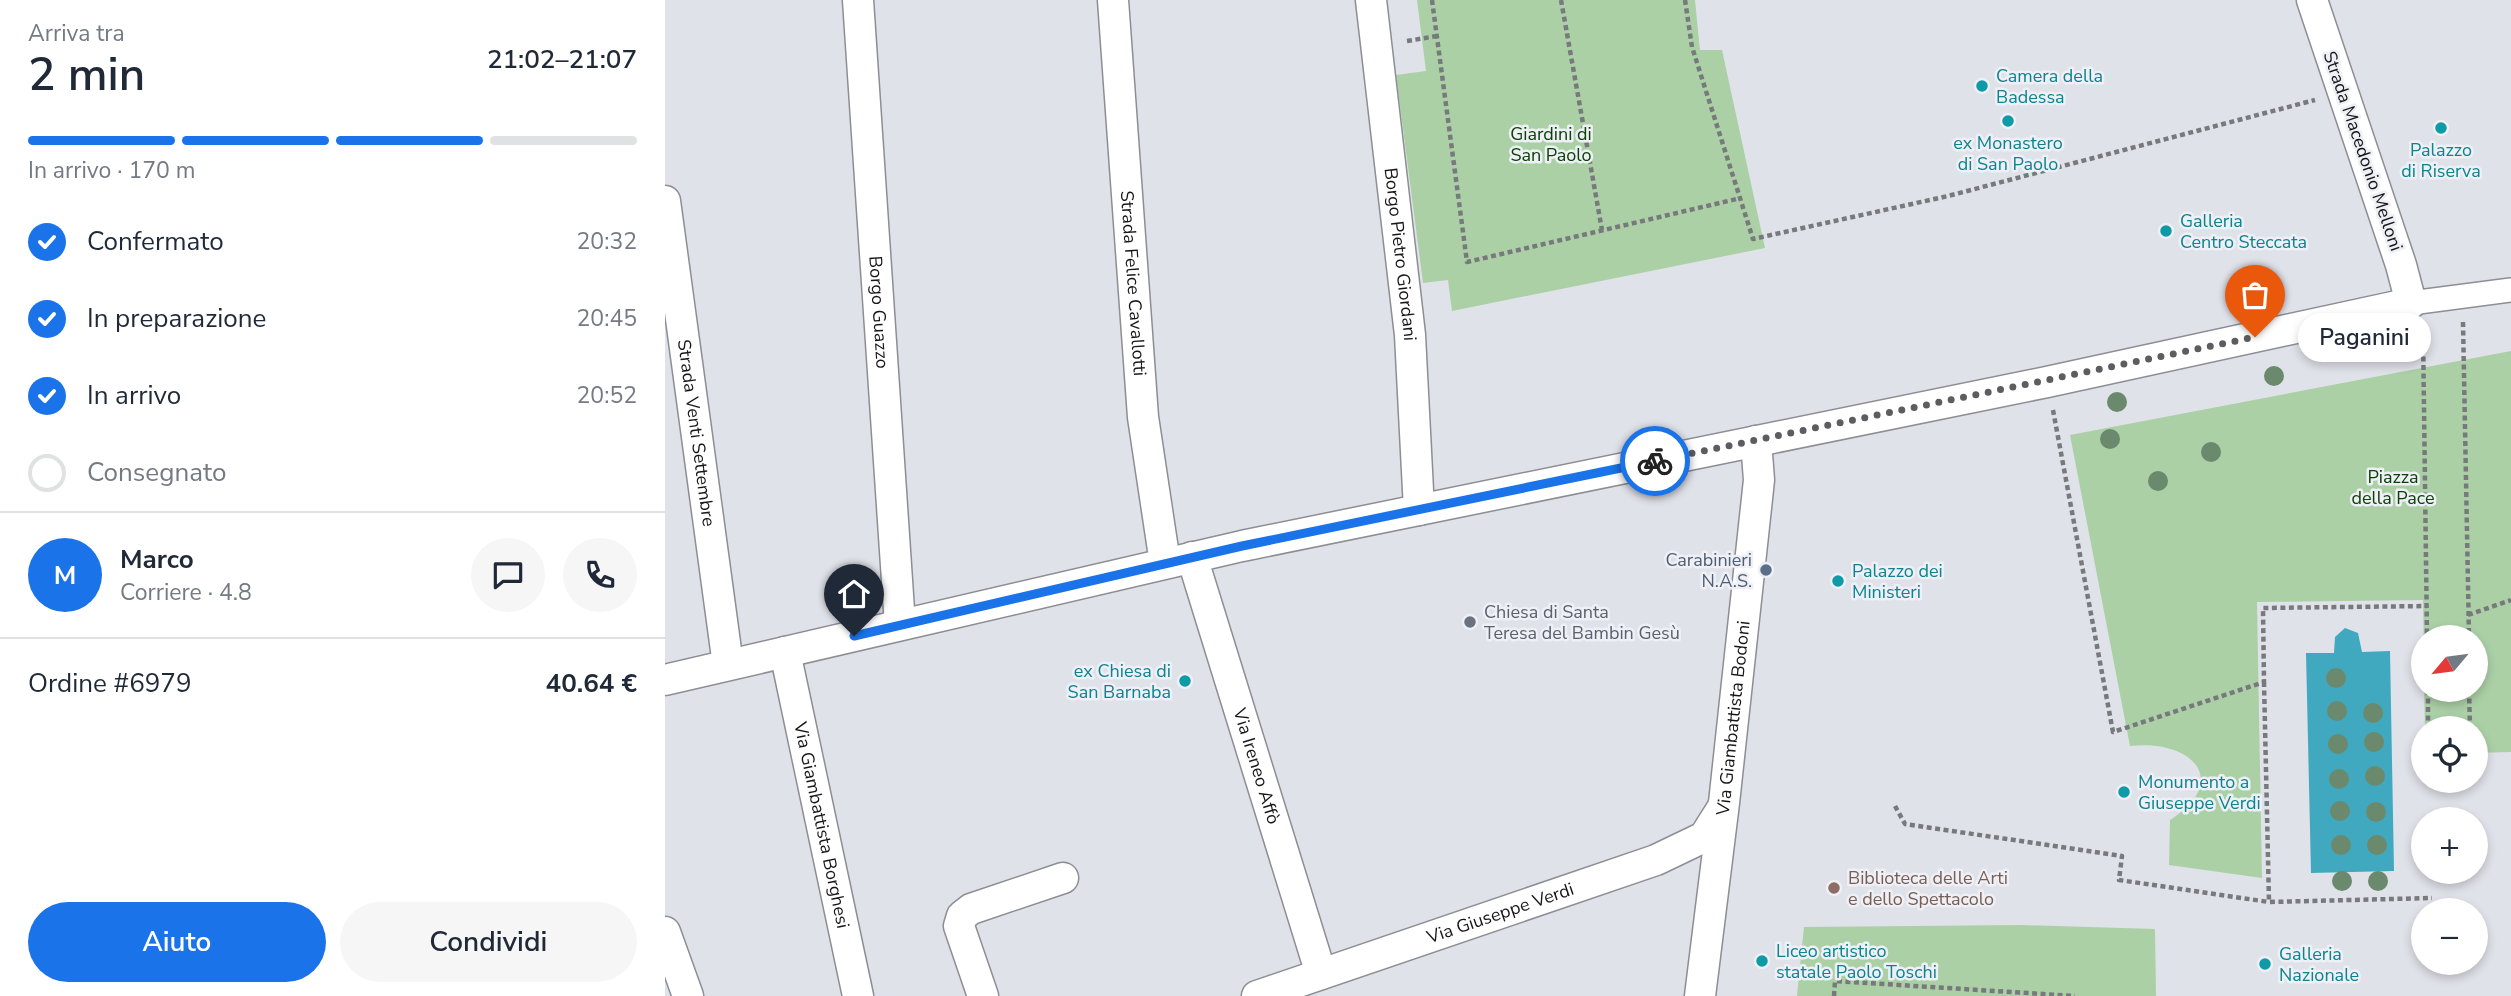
<!DOCTYPE html>
<html lang="it">
<head>
<meta charset="utf-8">
<style>
  body { margin:0; font-family:"Nunito Sans",sans-serif; background:#f6f6f7; color:#1f2937; height:100vh; display:flex; flex-direction:column; font-size:26px; white-space:nowrap }
  * { box-sizing:border-box; margin:0 }
  p { font-size:23px; color:#747a83 }
  .icon { flex:none; width:38px; height:38px; fill:none; stroke:currentColor; stroke-width:2; stroke-linecap:round; stroke-linejoin:round }
  .map { position:relative; flex:1; overflow:hidden }
  .sheet { display:flex; flex-direction:column; background:#fff; width:665px }
  .sheet>* { flex:none }
  .needle { width:46px; rotate:241deg }
  .buttons { position:absolute; left:1746px; top:625px; display:grid; gap:14px }
  .buttons a { display:grid; place-items:center; width:77px; height:77px; border-radius:50%; background:#fff; box-shadow:0 4px 10px #0003; font-size:35px }
  .pin { position:absolute; display:grid; place-items:center; width:60px; height:60px; color:#fff; margin:-72px -30px; border-radius:50% 50% 50% 0; rotate:-45deg; box-shadow:0 0 7px #0007 }
  .pin .icon { rotate:45deg }
  .courier { position:absolute; display:grid; place-items:center; width:70px; height:70px; margin:-35px; border:5px solid #1a73e8; border-radius:50%; background:#fff; color:#222; box-shadow:0 2px 9px #0007 }
  .bubble { position:absolute; height:49px; border-radius:24px; background:#fff; box-shadow:0 4px 10px #0003; font-size:23px; font-weight:600; line-height:49px; text-align:center }
  .overview em { font-style:normal; font-weight:600 }
  .overview div { display:flex; flex-direction:column-reverse }
  .overview { display:flex; align-items:center; justify-content:space-between; height:119px; padding:0 28px }
  h1 { font-size:46px; font-weight:600; line-height:52px }
  .bar { display:grid; grid-template-columns:repeat(4,1fr); gap:10px 7px; align-content:center; height:84px; padding:0 28px }
  .bar i { height:9px; border-radius:5px; background:#e0e1e3 }
  .bar .on { background:#1a73e8 }
  .bar p { grid-column:span 4 }
  .line { display:flex; align-items:center; gap:18px; padding:0 28px; border-top:2px solid #e0e1e3 }
  .line div { flex:1 }
  .round { display:grid; place-items:center; flex:none; width:74px; height:74px; border-radius:37px; background:#f6f6f7 }
  ol { padding:0 28px; list-style:none }
  li { display:flex; align-items:center; gap:21px; height:77px }
  li p { margin-inline-start:auto }
  li .icon { padding:7px; border-radius:50%; background:#1a73e8; color:#fff; stroke-width:4 }
  li:last-child { color:#747a83 }
  li i { width:38px; height:38px; border:4px solid #e0e1e3; border-radius:50% }
  .cta { display:flex; gap:14px; margin-top:auto; padding:14px 28px }
  .cta a { flex:1; height:80px; border-radius:42px; background:#1a73e8; color:#fff; font-size:28px; font-weight:600; line-height:80px; text-align:center }
  .cta a+a { background:#f6f6f7; color:#1f2937 }
  main { display:flex; flex:1; min-height:0 }
  .map>svg:first-child { display:block }
  .green { fill:#abd0a6 }
  .water { fill:#41a9bf }
  .lines { fill:none; stroke-linecap:round; stroke-linejoin:round }
  .pedestrian-casing { stroke:#8c8e94; stroke-width:26 }
  .minor-casing { stroke:#8c8e94; stroke-width:33 }
  .path { stroke:#78797d; stroke-width:4.5; stroke-dasharray:5 3.5; stroke-linecap:butt }
  .pedestrian { stroke:#fff; stroke-width:23 }
  .minor { stroke:#fff; stroke-width:30 }
  .tree { fill:#6b896c }
  .done { stroke:#5d5d61; stroke-width:7; stroke-dasharray:0 12.6 }
  .route { stroke:#1a73e8; stroke-width:9 }
  .culture-dot { fill:#0f9aa8; stroke:#eef0f6; stroke-width:2.5 }
  .service-dot { fill:#5c6f8a; stroke:#eef0f6; stroke-width:2.5 }
  .worship-dot { fill:#6b7280; stroke:#eef0f6; stroke-width:2.5 }
  .education-dot { fill:#8d6e63; stroke:#eef0f6; stroke-width:2.5 }
  .labels { text-anchor:middle; stroke-width:5; stroke-linejoin:round; paint-order:stroke }
  .culture-label { font-size:18px; fill:#0d838f; stroke:#eef0f6; text-anchor:start }
  .park-label { font-size:18px; fill:#0b4106; stroke:#eef0f6 }
  .street-label { font-size:18px; fill:#161618; stroke:#eef0f6 }
  .service-label { font-size:18px; fill:#4e5e75; stroke:#eef0f6; text-anchor:end }
  .worship-label { font-size:18px; fill:#5b616d; stroke:#eef0f6; text-anchor:start }
  .education-label { font-size:18px; fill:#785e54; stroke:#eef0f6; text-anchor:start }
</style>
</head>
<body>
<main>
<section class="sheet">
<div class="overview"><div><h1>2 min</h1><p>Arriva tra</p></div><em>21:02–21:07</em></div>
<div class="bar"><i class="on"></i><i class="on"></i><i class="on"></i><i></i><p>In arrivo · 170 m</p></div>
<ol>
<li><svg class="icon" aria-label="check" viewBox="0 0 24 24"><path d="M5 12l5 5 9-10"/></svg>Confermato<p>20:32</p></li>
<li><svg class="icon" aria-label="check" viewBox="0 0 24 24"><path d="M5 12l5 5 9-10"/></svg>In preparazione<p>20:45</p></li>
<li><svg class="icon" aria-label="check" viewBox="0 0 24 24"><path d="M5 12l5 5 9-10"/></svg>In arrivo<p>20:52</p></li>
<li><i></i>Consegnato</li>
</ol>
<div class="line" style="height:126px"><b class="round" style="background:#1a73e8;color:#fff">M</b><div><b>Marco</b><p>Corriere · 4.8</p></div><a class="round"><svg class="icon" aria-label="chat" viewBox="0 0 24 24"><path d="M4 5h16v11H9l-5 4z"/></svg></a><a class="round"><svg class="icon" aria-label="phone" viewBox="0 0 24 24"><path d="M5 4h4l2 5-3 2q2 4 5 5l2-3 5 2v4C11 20 4 13 5 4z"/></svg></a></div>
<div class="line" style="height:91px"><div>Ordine #6979</div><b>40.64 €</b></div>
<div class="cta"><a>Aiuto</a><a>Condividi</a></div>
</section>
<div class="map">
<svg width="1846" height="996" viewBox="0 0 1846 996">
  <rect width="100%" height="100%" fill="#e0e2e9"/>
  <g class="green">
    <path d="M752 0H1030L1035 50H1057L1100 248 787 311 783 280 758 283 731 75 761 71Z"/>
    <path d="M1846 351V752L1811 753V728H1760L1759 690H1811V637H1759V659L1758 600 1592 602 1597 878 1504 865 1505 820C1567 780 1526 739 1465 746L1405 435Z"/>
    <path d="M1356 925 1490 929 1491 996H1132L1139 927Z"/>
  </g>
  <path class="water" d="M1680 628 1693 633 1697 652 1725 651 1729 871 1646 873 1641 653H1669L1670 637Z"/>
  <g class="lines">
    <g class="pedestrian-casing">
      <path id="pedestrian" d="M1746 303 1846 290"/>
    </g>
    <g class="minor-casing">
      <g id="minor">
        <path id="s1" d="M193 0 235 625"/>
        <path id="s2" d="M448 0 478 417 500 563"/>
        <path id="s3" d="M706 0 745 335 754 510"/>
        <path id="s4" d="M0 201 63 665"/>
        <path id="s5" d="M527 557 656 974"/>
        <path id="s6" d="M120 652 193 996"/>
        <path d="M0 680 577 546 1382 382 1746 303 1736 265 1647 0"/>
        <path d="M0 932 23 996"/>
        <path d="M318 996 294 926 297 916 306 909 398 878"/>
        <path id="s7" d="M592 996 991 860 1039 837 1058 807"/>
        <path id="s8" d="M1035 996 1059 803 1094 480 1091 441"/>
      </g>
    </g>
    <g class="path">
      <path d="M767 0 802 262 1076 198"/>
      <path d="M896 0 937 230"/>
      <path d="M1020 0 1027 47 1088 239 1283 196 1650 100"/>
      <path d="M742 41 772 36"/>
      <path d="M1798 322 1804 637"/>
      <path d="M1758 331 1762 637"/>
      <path d="M1388 410 1448 732 1599 682 1598 608 1762 606"/>
      <path d="M1803 615 1846 600"/>
      <path d="M1599 682 1604 902 1767 898"/>
      <path d="M1763 690V728"/>
      <path d="M1804 690 1805 728"/>
      <path d="M1230 806 1240 824 1457 856 1454 880 1604 902"/>
      <path d="M1169 996 1170 981 1410 996"/>
    </g>
    <use href="#pedestrian" class="pedestrian"/>
    <use href="#minor" class="minor"/>
  </g>
  <g class="tree">
    <circle cx="1609" cy="376" r="10"/>
    <circle cx="1452" cy="402" r="10"/>
    <circle cx="1445" cy="439" r="10"/>
    <circle cx="1546" cy="452" r="10"/>
    <circle cx="1493" cy="481" r="10"/>
    <circle cx="1671" cy="678" r="10"/>
    <circle cx="1672" cy="711" r="10"/>
    <circle cx="1708" cy="713" r="10"/>
    <circle cx="1709" cy="742" r="10"/>
    <circle cx="1673" cy="744" r="10"/>
    <circle cx="1710" cy="776" r="10"/>
    <circle cx="1674" cy="779" r="10"/>
    <circle cx="1675" cy="811" r="10"/>
    <circle cx="1711" cy="812" r="10"/>
    <circle cx="1676" cy="845" r="10"/>
    <circle cx="1712" cy="845" r="10"/>
    <circle cx="1677" cy="881" r="10"/>
    <circle cx="1713" cy="881" r="10"/>
  </g>
  <g class="lines">
    <path class="done" d="M990 461 1590 337"/>
    <path class="route" d="M189 636 577 546 990 461"/>
  </g>
  <g class="culture-dot">
    <circle cx="1317" cy="86" r="7"/>
    <circle cx="1343" cy="121" r="7"/>
    <circle cx="1776" cy="128" r="7"/>
    <circle cx="1501" cy="231" r="7"/>
    <circle cx="1173" cy="581" r="7"/>
    <circle cx="520" cy="681" r="7"/>
    <circle cx="1459" cy="792" r="7"/>
    <circle cx="1097" cy="961" r="7"/>
    <circle cx="1600" cy="964" r="7"/>
  </g>
  <circle class="service-dot" cx="1101" cy="570" r="7"/>
  <circle class="worship-dot" cx="805" cy="622" r="7"/>
  <circle class="education-dot" cx="1169" cy="888" r="7"/>
  <g class="labels">
    <g class="culture-label">
      <text x="1331" y="82">Camera della<tspan x="1331" dy="21">Badessa</tspan></text>
      <text x="1343" y="149" text-anchor="middle">ex Monastero<tspan x="1343" dy="21">di San Paolo</tspan></text>
      <text x="1776" y="156" text-anchor="middle">Palazzo<tspan x="1776" dy="21">di Riserva</tspan></text>
      <text x="1515" y="227">Galleria<tspan x="1515" dy="21">Centro Steccata</tspan></text>
      <text x="1187" y="577">Palazzo dei<tspan x="1187" dy="21">Ministeri</tspan></text>
      <text x="506" y="677" text-anchor="end">ex Chiesa di<tspan x="506" dy="21">San Barnaba</tspan></text>
      <text x="1473" y="788">Monumento a<tspan x="1473" dy="21">Giuseppe Verdi</tspan></text>
      <text x="1111" y="957">Liceo artistico<tspan x="1111" dy="21">statale Paolo Toschi</tspan></text>
      <text x="1614" y="960">Galleria<tspan x="1614" dy="21">Nazionale</tspan></text>
    </g>
    <g class="park-label">
      <text x="886" y="140">Giardini di<tspan x="886" dy="21">San Paolo</tspan></text>
      <text x="1728" y="483">Piazza<tspan x="1728" dy="21">della Pace</tspan></text>
    </g>
    <g class="street-label">
      <text transform="translate(1698 151) rotate(71)" y="6">Strada Macedonio Melloni</text>
      <text dy="6" stroke="none"><textPath href="#s3" startOffset="256">Borgo Pietro Giordani</textPath></text>
      <text dy="6" stroke="none"><textPath href="#s2" startOffset="284">Strada Felice Cavallotti</textPath></text>
      <text dy="6" stroke="none"><textPath href="#s1" startOffset="313">Borgo Guazzo</textPath></text>
      <text dy="6" stroke="none"><textPath href="#s4" startOffset="234">Strada Venti Settembre</textPath></text>
      <text dy="6" stroke="none"><textPath href="#s8" startOffset="280">Via Giambattista Bodoni</textPath></text>
      <text dy="6" stroke="none"><textPath href="#s5" startOffset="219">Via Ireneo Affò</textPath></text>
      <text dy="6" stroke="none"><textPath href="#s6" startOffset="177">Via Giambattista Borghesi</textPath></text>
      <text dy="6" stroke="none"><textPath href="#s7" startOffset="257">Via Giuseppe Verdi</textPath></text>
    </g>
    <g class="service-label">
      <text x="1087" y="566">Carabinieri<tspan x="1087" dy="21">N.A.S.</tspan></text>
    </g>
    <g class="worship-label">
      <text x="819" y="618">Chiesa di Santa<tspan x="819" dy="21">Teresa del Bambin Gesù</tspan></text>
    </g>
    <g class="education-label">
      <text x="1183" y="884">Biblioteca delle Arti<tspan x="1183" dy="21">e dello Spettacolo</tspan></text>
    </g>
  </g>
</svg>
<div class="buttons">
<a><svg class="needle" viewBox="-14 -14 28 28"><path d="M0-13l5 13h-10z" fill="#e53935"/><path d="M0 13l5-13h-10z" fill="#747a83"/></svg></a>
<a><svg class="icon" aria-label="locate" viewBox="0 0 24 24"><circle cx="12" cy="12" r="6"/><path d="M12 2v4M12 18v4M2 12h4M18 12h4"/></svg></a>
<a>+</a>
<a>−</a>
</div>
<div class="pin" style="left:1590px;top:337px;background:#ea580c"><svg class="icon" aria-label="bag" viewBox="0 0 24 24"><path d="M5 8h14l-1 12H6zM9 8a3 3 0 0 1 6 0"/></svg></div>
<div class="pin" style="left:189px;top:636px;background:#1f2937"><svg class="icon" aria-label="home" viewBox="0 0 24 24"><path d="M3 11l9-7 9 7M6 9v11h12V9"/></svg></div>
<div class="courier" style="left:990px;top:461px"><svg class="icon" aria-label="bike" viewBox="0 0 24 24"><circle cx="6" cy="16" r="4"/><circle cx="18" cy="16" r="4"/><path d="M6 16l4-8h5l3 8M10 8l3 8H6M13 5h3"/></svg></div>
<div class="bubble" style="left:1633px;top:313px;width:133px">Paganini</div>
</div>
</main>
</body>
</html>
